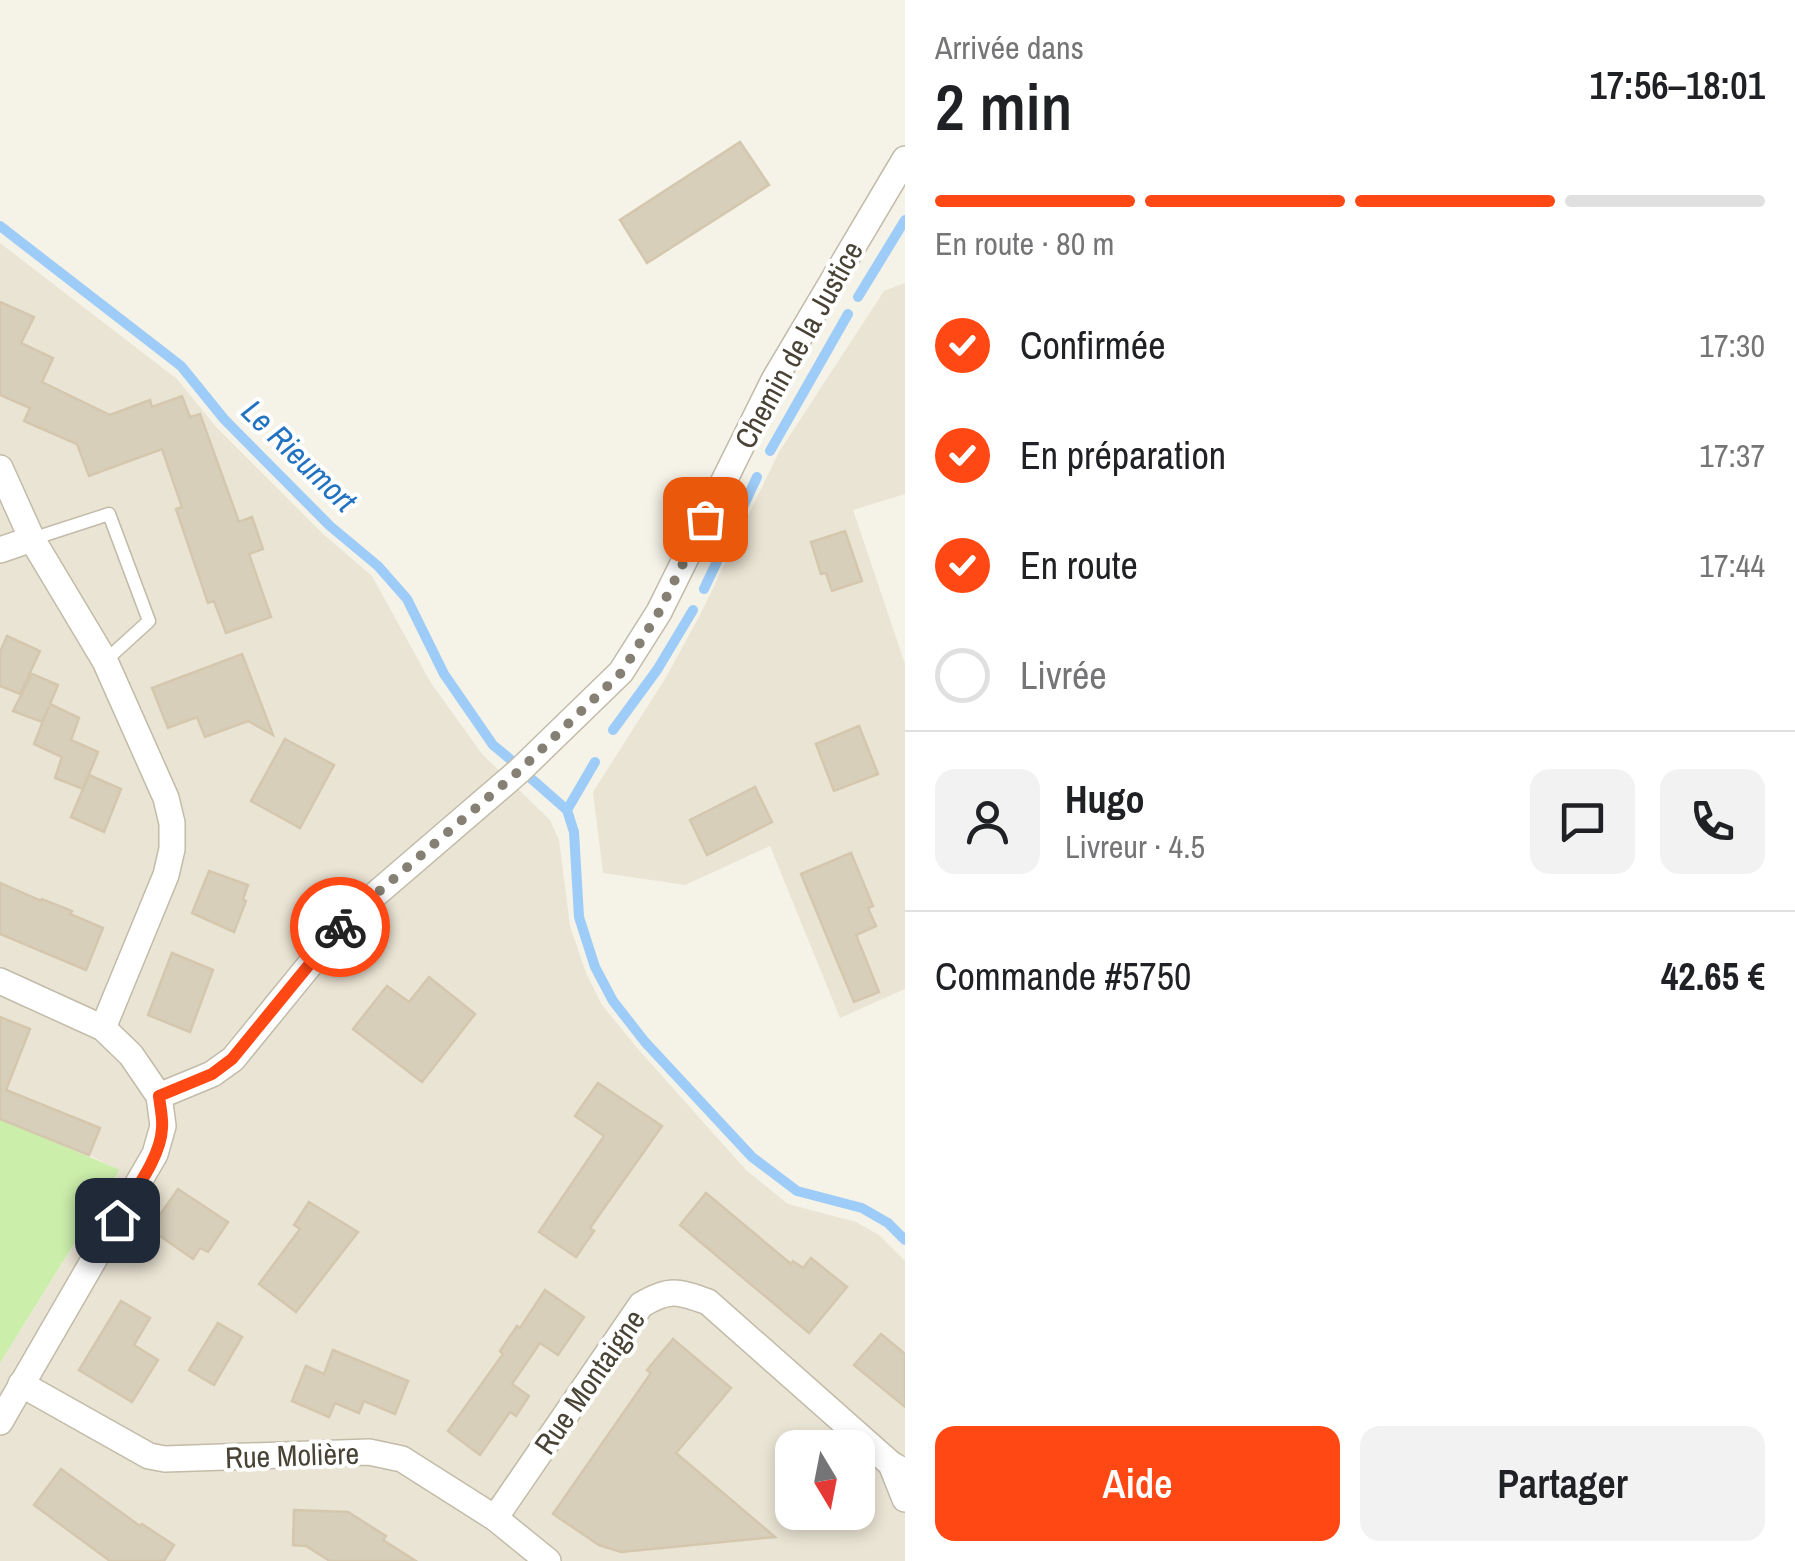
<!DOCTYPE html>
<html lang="fr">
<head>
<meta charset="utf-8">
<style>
  body { margin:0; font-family:"Archivo Narrow",sans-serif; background:#f2f2f2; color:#202124; height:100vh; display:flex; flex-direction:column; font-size:38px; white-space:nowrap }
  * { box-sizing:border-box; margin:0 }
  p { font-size:32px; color:#757577 }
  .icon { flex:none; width:55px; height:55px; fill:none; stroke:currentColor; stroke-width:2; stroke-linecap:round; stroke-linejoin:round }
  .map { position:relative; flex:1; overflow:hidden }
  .panel { display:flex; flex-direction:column; background:#fff; width:890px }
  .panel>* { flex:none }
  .needle { width:65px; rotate:170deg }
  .tools { position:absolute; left:775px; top:1430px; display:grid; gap:20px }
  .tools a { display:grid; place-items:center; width:100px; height:100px; border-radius:20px; background:#fff; box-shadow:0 5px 15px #0003; font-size:50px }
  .pin { position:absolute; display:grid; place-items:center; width:85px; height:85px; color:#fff; margin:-42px; border-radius:20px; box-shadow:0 5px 15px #0006 }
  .courier { position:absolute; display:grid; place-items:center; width:100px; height:100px; margin:-50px; border:8px solid #ff4814; border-radius:50%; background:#fff; color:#222; box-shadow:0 2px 12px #0007 }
  .overview em { font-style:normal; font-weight:600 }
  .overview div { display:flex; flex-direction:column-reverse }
  .overview { display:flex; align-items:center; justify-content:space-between; height:170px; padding:0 30px }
  h1 { font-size:65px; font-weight:600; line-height:75px }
  .bar { display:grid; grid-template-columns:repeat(4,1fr); gap:15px 10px; align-content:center; height:120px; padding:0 30px }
  .bar i { height:12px; border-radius:8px; background:#e0e0e0 }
  .bar .selected { background:#ff4814 }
  .bar p { grid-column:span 4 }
  .line { display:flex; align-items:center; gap:25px; padding:0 30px; border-top:2px solid #e0e0e0 }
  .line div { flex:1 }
  .round { display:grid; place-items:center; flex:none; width:105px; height:105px; border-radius:20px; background:#f2f2f2 }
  ol { padding:0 30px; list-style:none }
  li { display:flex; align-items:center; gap:30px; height:110px }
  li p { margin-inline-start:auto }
  li .icon { padding:10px; border-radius:50%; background:#ff4814; color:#fff; stroke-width:4 }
  li:last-child { color:#757577 }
  li i { width:55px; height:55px; border:5px solid #e0e0e0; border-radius:50% }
  .primary-button { display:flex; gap:20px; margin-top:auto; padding:20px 30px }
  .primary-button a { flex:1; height:115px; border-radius:20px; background:#ff4814; color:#fff; font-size:40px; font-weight:600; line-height:115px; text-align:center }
  .primary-button a+a { background:#f2f2f2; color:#202124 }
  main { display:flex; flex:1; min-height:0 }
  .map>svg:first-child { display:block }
  .residential { fill:#eae4d4; fill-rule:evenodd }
  .green { fill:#cbeeab }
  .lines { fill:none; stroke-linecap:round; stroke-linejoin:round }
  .stream { stroke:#9dccf8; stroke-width:10 }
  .building { fill:#d8cfbb; stroke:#d4c7ad; stroke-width:2.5 }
  .lane-casing { stroke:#c2bba8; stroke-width:15 }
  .street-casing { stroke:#c2bba8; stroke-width:28 }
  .lane { stroke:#fff; stroke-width:12 }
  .street { stroke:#fff; stroke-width:25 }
  .done { stroke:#858073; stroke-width:10; stroke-dasharray:0 18 }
  .route { stroke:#ff4814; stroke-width:12 }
  .labels { text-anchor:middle; stroke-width:8; stroke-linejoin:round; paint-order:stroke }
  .street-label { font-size:30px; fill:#494335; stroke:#fff }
  .water-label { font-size:32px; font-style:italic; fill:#2272c1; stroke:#fff }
</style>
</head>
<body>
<main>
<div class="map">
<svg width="905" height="1561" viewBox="0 0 905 1561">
  <rect width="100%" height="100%" fill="#f5f2e7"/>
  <g class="residential">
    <path d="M0 243 177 379 217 428 323 534 372 576 431 683 482 754 550 820 559 840 570 926 586 973 602 1005 638 1049 746 1170 788 1204 856 1222 879 1235 905 1261V1561H0V1363L120 1171 89 1155 0 1119ZM792 1448H858V1512H792Z"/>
    <path d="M905 283V494L853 510 905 664V989L840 1018 770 846 685 885 603 873 593 792 665 679 700 615 779 452 884 291Z"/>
  </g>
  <path class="green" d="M0 1119 120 1170 0 1363Z"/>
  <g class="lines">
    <g class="stream">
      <path d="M0 226 181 366 224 419 330 526 378 566 407 599 444 674 493 745 516 764"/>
      <path d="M858 297 905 220"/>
      <path d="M770 451 848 314"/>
      <path d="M704 589 757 477"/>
      <path d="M613 730 657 670 693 610"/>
      <path d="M526 774 567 810 574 832 579 917 595 967 613 1001 645 1042 752 1157 797 1191 862 1208 888 1223 905 1240"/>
      <path d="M567 810 595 762"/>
    </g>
  </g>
  <g class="building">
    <path d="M740 142 769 185 647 263 620 220Z"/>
    <path d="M0 302 34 317 21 343 53 358 42 382 110 415 150 400 152 407 182 396 190 417 200 414 239 522 252 517 263 549 249 554 271 617 226 633 214 601 208 603 176 509 182 507 162 449 89 476 77 444 24 421 30 408 0 395Z"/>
    <path d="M845 531 862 581 832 591 826 573 821 574 811 542Z"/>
    <path d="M7 636 40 651 20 694 0 686V652Z"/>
    <path d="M242 654 273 735 248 721 205 737 197 717 168 728 152 688Z"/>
    <path d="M32 674 58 685 50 704 79 718 71 740 98 752 83 789 55 778 62 757 34 744 49 706 42 722 13 711Z"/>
    <path d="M859 726 878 774 834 791 816 744Z"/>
    <path d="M285 739 334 765 300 828 251 801Z"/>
    <path d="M89 775 121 789 104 832 71 817Z"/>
    <path d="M755 787 772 822 707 855 690 820Z"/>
    <path d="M851 853 873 906 868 908 876 926 856 935 879 992 854 1002 801 874Z"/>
    <path d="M209 871 248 885 243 899 246 901 234 932 192 913Z"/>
    <path d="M0 883 41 901 42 899 72 911 70 914 103 928 86 970 0 934Z"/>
    <path d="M172 953 213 970 190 1032 148 1015Z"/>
    <path d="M429 977 475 1014 422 1082 353 1029 387 986 409 1002Z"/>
    <path d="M0 1017 30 1029 6 1090 100 1128 89 1155 0 1119Z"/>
    <path d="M598 1083 662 1126 590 1228 594 1231 576 1257 539 1232 604 1136 575 1116Z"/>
    <path d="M178 1189 228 1222 208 1252 200 1248 193 1259 150 1229Z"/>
    <path d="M706 1193 791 1264 793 1261 803 1268 811 1258 847 1287 809 1333 680 1225Z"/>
    <path d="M309 1202 358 1232 296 1312 259 1284 300 1229 294 1225Z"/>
    <path d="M545 1290 584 1317 558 1355 540 1343 512 1384 529 1396 516 1416 510 1412 480 1455 448 1431 503 1354 500 1351 517 1326 520 1328Z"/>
    <path d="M121 1301 150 1318 134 1345 158 1360 132 1402 79 1370Z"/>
    <path d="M218 1323 242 1337 214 1385 189 1370Z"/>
    <path d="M881 1334 905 1354V1407L854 1365Z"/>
    <path d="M673 1339 731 1388 676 1453 775 1537 621 1552 599 1545 553 1514 651 1373 647 1370Z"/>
    <path d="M333 1350 408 1381 395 1414 364 1401 359 1413 335 1403 329 1417 292 1401 306 1366 324 1374Z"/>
    <path d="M61 1469 140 1526 142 1524 174 1545 164 1561H110L34 1505Z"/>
    <path d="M294 1510 348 1512 386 1536 383 1540 416 1561H330L306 1546 293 1545Z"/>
  </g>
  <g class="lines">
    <g class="lane-casing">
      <path id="lane" d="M32 539 109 514 149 621 105 661"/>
    </g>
    <g class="street-casing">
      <g id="street">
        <path d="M0 468 32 539 105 661 166 798 172 823V849L166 875 103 1028"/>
        <path d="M0 550 32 539"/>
        <path d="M0 981 103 1028 131 1055 159 1096 163 1126 155 1154 0 1422"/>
        <path d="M159 1096 212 1074 233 1059 348 918 519 771 621 672 659 612 774 380 905 159"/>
        <path d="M21 1384 149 1456 165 1459 369 1452 402 1459 495 1518 548 1561"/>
        <path d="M891 1464 905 1499"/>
        <path d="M495 1518 641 1305C669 1288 678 1291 708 1302L891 1464 905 1472"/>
      </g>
    </g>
    <use href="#lane" class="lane"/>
    <use href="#street" class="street"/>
  </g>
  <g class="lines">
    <path class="done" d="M340 927 348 918 519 771 622 672 659 612 705 519"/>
    <path class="route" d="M117 1220C132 1194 161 1158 162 1128 163 1118 160 1106 159 1096L212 1074 232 1059 340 927"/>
  </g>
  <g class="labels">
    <g class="street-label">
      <text transform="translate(799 345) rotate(-61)" y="10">Chemin de la Justice</text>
      <text transform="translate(590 1382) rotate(-55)" y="10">Rue Montaigne</text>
      <text transform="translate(292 1456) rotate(-2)" y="10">Rue Molière</text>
    </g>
    <g class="water-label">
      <text transform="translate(299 456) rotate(44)" y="11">Le Rieumort</text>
    </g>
  </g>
</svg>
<div class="tools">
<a><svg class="needle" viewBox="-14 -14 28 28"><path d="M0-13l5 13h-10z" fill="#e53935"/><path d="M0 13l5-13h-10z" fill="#757577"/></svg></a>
</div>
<div class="pin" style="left:705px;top:519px;background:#ea580c"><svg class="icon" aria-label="bag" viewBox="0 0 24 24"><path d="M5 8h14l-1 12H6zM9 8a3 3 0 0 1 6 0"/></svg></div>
<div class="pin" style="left:117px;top:1220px;background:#1f2937"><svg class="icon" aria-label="home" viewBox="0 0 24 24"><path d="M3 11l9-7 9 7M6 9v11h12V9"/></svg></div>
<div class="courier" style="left:340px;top:927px"><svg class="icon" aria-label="bike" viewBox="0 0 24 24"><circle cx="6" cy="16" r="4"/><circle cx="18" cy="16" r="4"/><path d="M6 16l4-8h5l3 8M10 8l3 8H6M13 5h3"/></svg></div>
</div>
<section class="panel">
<div class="overview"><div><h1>2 min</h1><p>Arrivée dans</p></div><em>17:56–18:01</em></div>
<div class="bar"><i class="selected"></i><i class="selected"></i><i class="selected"></i><i></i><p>En route · 80 m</p></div>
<ol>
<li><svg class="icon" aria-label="check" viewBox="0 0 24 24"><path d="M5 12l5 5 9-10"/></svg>Confirmée<p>17:30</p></li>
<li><svg class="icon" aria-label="check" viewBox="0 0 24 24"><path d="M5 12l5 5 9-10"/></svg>En préparation<p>17:37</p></li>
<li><svg class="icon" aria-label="check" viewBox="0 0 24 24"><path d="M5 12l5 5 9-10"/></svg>En route<p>17:44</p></li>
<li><i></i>Livrée</li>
</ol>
<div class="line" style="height:180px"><a class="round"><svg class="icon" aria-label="person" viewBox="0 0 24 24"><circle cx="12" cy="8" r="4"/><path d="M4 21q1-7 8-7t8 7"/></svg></a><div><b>Hugo</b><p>Livreur · 4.5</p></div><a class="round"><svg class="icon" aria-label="chat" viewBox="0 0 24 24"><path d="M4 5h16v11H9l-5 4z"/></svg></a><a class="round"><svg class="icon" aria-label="phone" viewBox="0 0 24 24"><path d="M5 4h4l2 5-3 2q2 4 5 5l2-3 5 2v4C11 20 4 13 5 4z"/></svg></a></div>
<div class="line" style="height:130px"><div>Commande #5750</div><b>42.65 €</b></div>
<div class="primary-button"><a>Aide</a><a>Partager</a></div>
</section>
</main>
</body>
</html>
